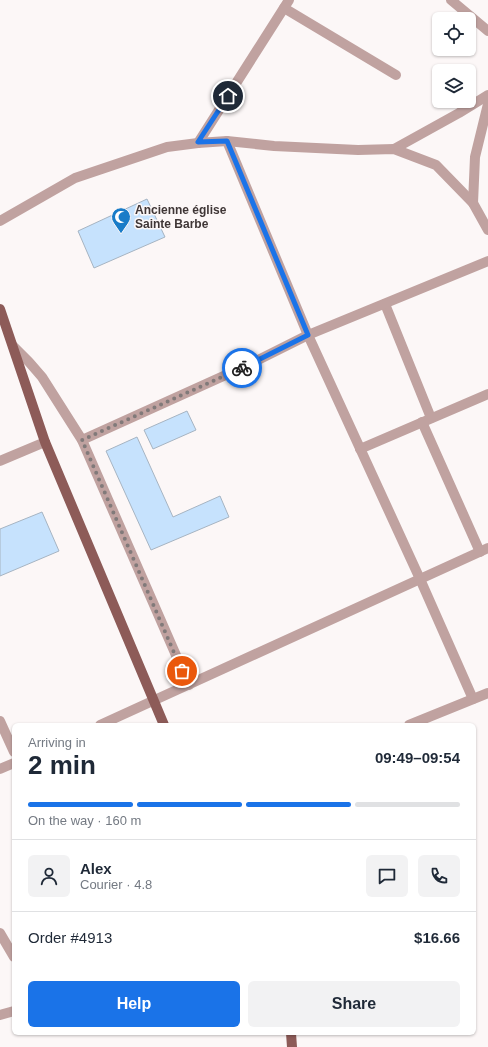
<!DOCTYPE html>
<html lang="en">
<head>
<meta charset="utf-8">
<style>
  body { margin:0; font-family:Arial,sans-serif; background:#f2f2f3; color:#1f2937; height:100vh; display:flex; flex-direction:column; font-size:15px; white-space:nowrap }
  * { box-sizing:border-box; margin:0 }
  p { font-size:13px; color:#747a83 }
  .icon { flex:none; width:22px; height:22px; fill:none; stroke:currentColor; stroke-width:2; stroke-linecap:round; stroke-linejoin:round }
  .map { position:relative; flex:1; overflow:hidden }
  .side { position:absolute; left:12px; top:723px; width:464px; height:312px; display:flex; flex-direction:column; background:#fff; border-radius:6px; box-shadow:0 1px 3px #0004 }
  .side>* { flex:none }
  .fabs { position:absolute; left:432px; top:12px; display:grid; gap:8px }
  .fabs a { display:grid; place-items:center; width:44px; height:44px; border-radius:6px; background:#fff; box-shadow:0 1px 3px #0004; font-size:20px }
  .pin { position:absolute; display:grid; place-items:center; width:34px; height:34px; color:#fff; margin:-17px; border:2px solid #fff; border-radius:50%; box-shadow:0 1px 4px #0007 }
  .courier { position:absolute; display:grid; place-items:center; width:40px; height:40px; margin:-20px; border:3px solid #1a73e8; border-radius:50%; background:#fff; color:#222; box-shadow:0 1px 5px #0007 }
  .headline em { font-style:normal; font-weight:700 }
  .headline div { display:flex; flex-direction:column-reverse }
  .headline { display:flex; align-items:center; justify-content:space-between; height:68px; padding:0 16px }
  h1 { font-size:26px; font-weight:700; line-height:30px }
  .bar { display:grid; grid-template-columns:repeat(4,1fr); gap:6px 4px; align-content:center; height:48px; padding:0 16px }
  .bar i { height:5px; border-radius:3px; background:#e0e1e3 }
  .bar .current { background:#1a73e8 }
  .bar p { grid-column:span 4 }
  .line { display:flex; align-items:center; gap:10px; padding:0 16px; border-top:1px solid #e0e1e3 }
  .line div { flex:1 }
  .round { display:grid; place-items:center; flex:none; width:42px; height:42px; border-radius:6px; background:#f2f2f3 }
  .cta { display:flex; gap:8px; margin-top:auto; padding:8px 16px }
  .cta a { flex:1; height:46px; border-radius:6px; background:#1a73e8; color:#fff; font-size:16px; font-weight:700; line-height:46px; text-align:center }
  .cta a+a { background:#f2f2f3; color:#1f2937 }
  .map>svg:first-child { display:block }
  .building { fill:#c6e2fd; stroke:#a6b4c2 }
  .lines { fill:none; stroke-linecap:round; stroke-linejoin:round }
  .minor { stroke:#c0a2a0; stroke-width:10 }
  .major { stroke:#8d5b58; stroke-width:10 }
  .done { stroke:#817a7a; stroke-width:4; stroke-dasharray:0 7.2 }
  .route { stroke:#1a73e8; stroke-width:5 }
  .labels { text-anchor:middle; stroke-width:3; stroke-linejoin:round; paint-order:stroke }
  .poi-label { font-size:12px; font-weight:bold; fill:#3f3636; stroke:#fcf7f7; text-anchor:start }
</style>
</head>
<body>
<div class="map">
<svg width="488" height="1047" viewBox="0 0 488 1047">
  <rect width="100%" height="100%" fill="#fcf7f7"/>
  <g class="building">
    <path d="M147 199 165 237 94 268 78 231Z"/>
    <path d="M187 411 196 430 153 449 144 430Z"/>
    <path d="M137 437 173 517 220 496 229 517 151 550 106 451Z"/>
    <path d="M42 512 59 551 0 576V529Z"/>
  </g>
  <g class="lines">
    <g class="minor">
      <path d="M451 0 488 31"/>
      <path d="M284 8 396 75"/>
      <path d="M227 141 308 335 420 579 473 699"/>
      <path d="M198 143 289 0"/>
      <path d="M394 149 459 113 488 95"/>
      <path d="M473 203 475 157 488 104"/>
      <path d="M0 221 75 178 167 147 198 143 227 141 274 146 358 150 394 149 436 165 473 203 488 230"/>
      <path d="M385 304 431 418"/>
      <path d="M13 346 29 362 42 377 82 440 189 685"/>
      <path d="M422 422 480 552"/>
      <path d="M82 440 250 364 308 335 488 261"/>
      <path d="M360 449 488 394"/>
      <path d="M0 461 45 442"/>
      <path d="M0 721 14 752"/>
      <path d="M100 725 488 548"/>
      <path d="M409 725 488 693"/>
      <path d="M0 769 14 763"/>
      <path d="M0 933 14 957"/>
      <path d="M0 1015 14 1011"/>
    </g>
    <g class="major">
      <path d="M0 309 45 442 164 725"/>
      <path d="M291 1033 292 1047"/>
    </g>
  </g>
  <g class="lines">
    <path class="done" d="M182 671 82 440 242 368"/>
    <path class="route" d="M228 96 198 142 227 141 308 335 242 368"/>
  </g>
  <defs>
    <g id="mosque-pin" transform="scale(1)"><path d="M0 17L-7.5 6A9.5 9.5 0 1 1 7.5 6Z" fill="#197cc8" stroke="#fcf7f7"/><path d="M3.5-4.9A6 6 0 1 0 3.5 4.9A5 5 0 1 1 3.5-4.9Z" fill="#fff"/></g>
  </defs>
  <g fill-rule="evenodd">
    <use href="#mosque-pin" x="121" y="217"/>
  </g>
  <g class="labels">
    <g class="poi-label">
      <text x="135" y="214">Ancienne église<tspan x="135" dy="14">Sainte Barbe</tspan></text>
    </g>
  </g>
</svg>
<div class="fabs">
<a><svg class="icon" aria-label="locate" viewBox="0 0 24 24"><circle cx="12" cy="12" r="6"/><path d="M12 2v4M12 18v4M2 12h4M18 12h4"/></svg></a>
<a><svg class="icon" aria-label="layers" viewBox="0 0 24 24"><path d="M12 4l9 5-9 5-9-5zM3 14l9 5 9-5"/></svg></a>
</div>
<div class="pin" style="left:182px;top:671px;background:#ea580c"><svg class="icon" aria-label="bag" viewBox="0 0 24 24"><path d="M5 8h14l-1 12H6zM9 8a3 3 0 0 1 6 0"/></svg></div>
<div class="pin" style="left:228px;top:96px;background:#1f2937"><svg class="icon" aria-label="home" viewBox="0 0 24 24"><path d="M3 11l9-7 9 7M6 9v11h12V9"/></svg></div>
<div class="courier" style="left:242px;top:368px"><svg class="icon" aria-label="bike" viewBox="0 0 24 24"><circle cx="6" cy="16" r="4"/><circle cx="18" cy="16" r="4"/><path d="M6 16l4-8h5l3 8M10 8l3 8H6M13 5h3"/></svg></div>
<section class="side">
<div class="headline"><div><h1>2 min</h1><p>Arriving in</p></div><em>09:49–09:54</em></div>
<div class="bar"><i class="current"></i><i class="current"></i><i class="current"></i><i></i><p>On the way · 160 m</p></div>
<div class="line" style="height:72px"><a class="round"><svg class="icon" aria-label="person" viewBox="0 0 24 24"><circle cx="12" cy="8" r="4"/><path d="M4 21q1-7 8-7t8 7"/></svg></a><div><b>Alex</b><p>Courier · 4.8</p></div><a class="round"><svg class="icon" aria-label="chat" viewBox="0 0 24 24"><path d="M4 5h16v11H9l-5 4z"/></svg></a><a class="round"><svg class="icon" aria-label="phone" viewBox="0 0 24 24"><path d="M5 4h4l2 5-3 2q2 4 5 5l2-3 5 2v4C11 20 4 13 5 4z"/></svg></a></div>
<div class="line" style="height:52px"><div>Order #4913</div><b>$16.66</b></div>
<div class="cta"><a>Help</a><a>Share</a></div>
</section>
</div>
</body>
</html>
